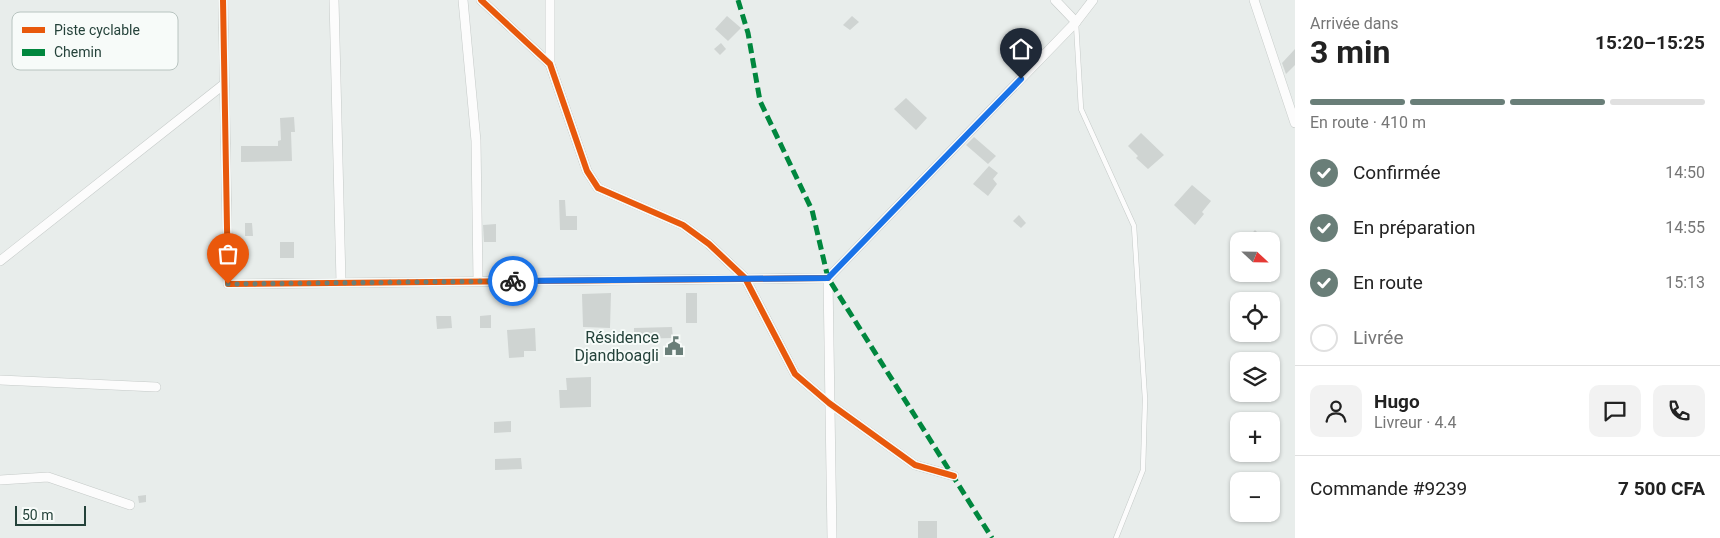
<!DOCTYPE html>
<html lang="fr">
<head>
<meta charset="utf-8">
<style>
  body { margin:0; font-family:Roboto,sans-serif; background:#f2f2f2; color:#222; height:100vh; display:flex; flex-direction:column; font-size:19px; white-space:nowrap }
  * { box-sizing:border-box; margin:0 }
  p { font-size:16px; color:#767676 }
  .icon { flex:none; width:28px; height:28px; fill:none; stroke:currentColor; stroke-width:2; stroke-linecap:round; stroke-linejoin:round }
  .map { position:relative; flex:1; overflow:hidden }
  .panel { display:flex; flex-direction:column; background:#fff; width:425px }
  .panel>* { flex:none }
  .needle { width:32px; rotate:112deg }
  .buttons { position:absolute; left:1230px; top:232px; display:grid; gap:10px }
  .buttons a { display:grid; place-items:center; width:50px; height:50px; border-radius:10px; background:#fff; box-shadow:0 1px 4px #0004; font-size:25px }
  .scale { position:absolute; left:15px; bottom:12px; width:71px; box-sizing:border-box; padding-left:5px; border:2px solid #24423a; border-top:0; font-size:14px; line-height:18px; white-space:nowrap; color:#24423a; -webkit-text-stroke:4px #f7fbf9; paint-order:stroke }
  .pin { position:absolute; display:grid; place-items:center; width:42px; height:42px; color:#fff; margin:-51px -21px; border-radius:50% 50% 50% 0; rotate:-45deg; box-shadow:0 0 5px #0007 }
  .pin .icon { rotate:45deg }
  .courier { position:absolute; display:grid; place-items:center; width:50px; height:50px; margin:-25px; border:4px solid #1a73e8; border-radius:50%; background:#fff; color:#222; box-shadow:0 1px 6px #0007 }
  .headline em { font-style:normal; font-weight:700 }
  .headline div { display:flex; flex-direction:column-reverse }
  .headline { display:flex; align-items:center; justify-content:space-between; height:85px; padding:0 15px }
  h1 { font-size:32px; font-weight:700; line-height:38px }
  .bar { display:grid; grid-template-columns:repeat(4,1fr); gap:8px 5px; align-content:center; height:60px; padding:0 15px }
  .bar i { height:6px; border-radius:4px; background:#e0e0e0 }
  .bar .selected { background:#697e78 }
  .bar p { grid-column:span 4 }
  .line { display:flex; align-items:center; gap:12px; padding:0 15px; border-top:1px solid #e0e0e0 }
  .line div { flex:1 }
  .round { display:grid; place-items:center; flex:none; width:52px; height:52px; border-radius:10px; background:#f2f2f2 }
  ol { padding:0 15px; list-style:none }
  li { display:flex; align-items:center; gap:15px; height:55px }
  li p { margin-inline-start:auto }
  li .icon { padding:5px; border-radius:50%; background:#697e78; color:#fff; stroke-width:4 }
  li:last-child { color:#767676 }
  li i { width:28px; height:28px; border:2px solid #e0e0e0; border-radius:50% }
  main { display:flex; flex:1; min-height:0 }
  .map>svg:first-child { display:block }
  .building { fill:#cfd4d2 }
  .lines { fill:none; stroke-linecap:round; stroke-linejoin:round }
  .service-casing { stroke:#c5cac8; stroke-width:5.5 }
  .minor-casing { stroke:#c5cac8; stroke-width:10 }
  .service { stroke:#fcfcfc; stroke-width:4.5 }
  .minor { stroke:#fcfcfc; stroke-width:9 }
  .quiet { stroke:#00873e; stroke-width:5; stroke-dasharray:10 5; stroke-linecap:butt }
  .cycleway-casing { stroke:#f7fbf9; stroke-width:9 }
  .cycleway { stroke:#e8590c; stroke-width:6 }
  .done { stroke:#697e78; stroke-width:5; stroke-dasharray:0 9 }
  .route { stroke:#1a73e8; stroke-width:6 }
  .labels { text-anchor:middle; stroke-width:4; stroke-linejoin:round; paint-order:stroke }
  .poi-label { font-size:16px; fill:#24423a; stroke:#f7fbf9; text-anchor:end }
  .key { fill:#f7fbf9; stroke:#b8c4c0; stroke-width:1 }
  .key-label { font-size:14px; fill:#24423a }
</style>
</head>
<body>
<main>
<div class="map">
<svg width="1295" height="538" viewBox="0 0 1295 538">
  <rect width="100%" height="100%" fill="#e8edeb"/>
  <g class="building">
    <path d="M727 16 741 28 728 41 715 29Z"/>
    <path d="M852 16 859 22 850 30 843 25Z"/>
    <path d="M721 43 726 49 720 55 714 49Z"/>
    <path d="M1295 49V65L1286 74 1282 63Z"/>
    <path d="M906 98 927 118 916 130 894 109Z"/>
    <path d="M294 117 295 132H291L292 161 241 162V146H278V141L281 140 280 118Z"/>
    <path d="M1141 133 1164 155 1148 169 1136 158 1138 156 1128 146Z"/>
    <path d="M974 137 996 156 988 164 966 145Z"/>
    <path d="M989 166 998 173 993 179 997 184 988 196 973 184Z"/>
    <path d="M1192 185 1211 201 1202 212 1204 214 1195 225 1174 205Z"/>
    <path d="M559 200H565L566 216H577V230H560Z"/>
    <path d="M1019 215 1026 223 1021 228 1013 221Z"/>
    <path d="M245 223H252L253 236H245Z"/>
    <path d="M496 224V242H484L483 225Z"/>
    <path d="M1255 230 1266 241H1245Z"/>
    <rect x="280" y="242" width="14" height="16"/>
    <path d="M611 293 610 328 583 327 582 294Z"/>
    <rect x="686" y="293" width="11" height="30"/>
    <path d="M491 315V328H480V316Z"/>
    <path d="M436 316H451L452 328 437 329Z"/>
    <path d="M672 327 673 338 634 339V328Z"/>
    <path d="M535 328 536 351H524V357L509 358 507 330Z"/>
    <path d="M591 377V407L560 408 559 390H567L566 378Z"/>
    <path d="M511 421V432L494 433V422Z"/>
    <path d="M521 458 522 469 495 470V459Z"/>
    <path d="M146 495V502L139 503 138 496Z"/>
    <rect x="918" y="521" width="19" height="17"/>
  </g>
  <g class="lines">
    <g class="service-casing">
      <path id="service" d="M1076 23 1081 109 1134 226 1145 399 1143 470 1116 538"/>
    </g>
    <g class="minor-casing">
      <g id="minor">
        <path d="M223 0 228 284 828 278"/>
        <path d="M334 0 341 282"/>
        <path d="M463 0 476 141 478 281"/>
        <path d="M481 0 550 64 587 171 598 188 683 225 709 244 745 278 795 374 829 403 915 465 954 476"/>
        <path d="M550 0V64"/>
        <path d="M1055 0 1076 22"/>
        <path d="M1254 0 1295 123"/>
        <path d="M0 261 223 85"/>
        <path d="M0 380 156 387"/>
        <path d="M0 480 48 477 130 505"/>
        <path d="M832 538 828 278 1076 22 1093 0"/>
      </g>
    </g>
    <use href="#service" class="service"/>
    <use href="#minor" class="minor"/>
    <path class="quiet" d="M738 0 748 33 760 101 812 210 828 278 992 538"/>
    <g class="cycleway-casing">
      <g id="cycleway">
        <path d="M223 0 228 284 828 278"/>
        <path d="M481 0 550 64 587 171 598 188 683 225 709 244 745 278 795 374 829 403 915 465 954 476"/>
      </g>
    </g>
    <use href="#cycleway" class="cycleway"/>
  </g>
  <g class="lines">
    <path class="done" d="M228 284 513 281"/>
    <path class="route" d="M513 281 828 278 1021 79"/>
  </g>
  <defs>
    <g id="civic-bare" transform="scale(1.5)"><path d="M-.6-6.5H3V-4.5H.6V-3L4-1V1h2V6H-6V1h2V-1L-.6-3ZM-1.2 2.5V6h2.4V2.5Z" fill="#697e78" stroke="#f7fbf9" stroke-width="2.5" paint-order="stroke"/></g>
  </defs>
  <g fill-rule="evenodd">
    <use href="#civic-bare" x="674" y="346"/>
  </g>
  <g class="labels">
    <g class="poi-label">
      <text x="659" y="343">Résidence<tspan x="659" dy="18">Djandboagli</tspan></text>
    </g>
  </g>
  <rect x="12" y="12" width="166" height="58" rx="8" class="key"/>
  <rect x="22" y="27" width="23" height="6" fill="#e8590c"/>
  <rect x="22" y="49" width="23" height="7" fill="#00873e"/>
  <g class="key-label">
    <text x="54" y="35">Piste cyclable</text>
    <text x="54" y="57">Chemin</text>
  </g>
</svg>
<div class="buttons">
<a><svg class="needle" viewBox="-14 -14 28 28"><path d="M0-13l5 13h-10z" fill="#e53935"/><path d="M0 13l5-13h-10z" fill="#767676"/></svg></a>
<a><svg class="icon" aria-label="locate" viewBox="0 0 24 24"><circle cx="12" cy="12" r="6"/><path d="M12 2v4M12 18v4M2 12h4M18 12h4"/></svg></a>
<a><svg class="icon" aria-label="layers" viewBox="0 0 24 24"><path d="M12 4l9 5-9 5-9-5zM3 14l9 5 9-5"/></svg></a>
<a>+</a>
<a>−</a>
</div>
<div class="scale">50 m</div>
<div class="pin" style="left:228px;top:284px;background:#ea580c"><svg class="icon" aria-label="bag" viewBox="0 0 24 24"><path d="M5 8h14l-1 12H6zM9 8a3 3 0 0 1 6 0"/></svg></div>
<div class="pin" style="left:1021px;top:79px;background:#1f2937"><svg class="icon" aria-label="home" viewBox="0 0 24 24"><path d="M3 11l9-7 9 7M6 9v11h12V9"/></svg></div>
<div class="courier" style="left:513px;top:281px"><svg class="icon" aria-label="bike" viewBox="0 0 24 24"><circle cx="6" cy="16" r="4"/><circle cx="18" cy="16" r="4"/><path d="M6 16l4-8h5l3 8M10 8l3 8H6M13 5h3"/></svg></div>
</div>
<section class="panel">
<div class="headline"><div><h1>3 min</h1><p>Arrivée dans</p></div><em>15:20–15:25</em></div>
<div class="bar"><i class="selected"></i><i class="selected"></i><i class="selected"></i><i></i><p>En route · 410 m</p></div>
<ol>
<li><svg class="icon" aria-label="check" viewBox="0 0 24 24"><path d="M5 12l5 5 9-10"/></svg>Confirmée<p>14:50</p></li>
<li><svg class="icon" aria-label="check" viewBox="0 0 24 24"><path d="M5 12l5 5 9-10"/></svg>En préparation<p>14:55</p></li>
<li><svg class="icon" aria-label="check" viewBox="0 0 24 24"><path d="M5 12l5 5 9-10"/></svg>En route<p>15:13</p></li>
<li><i></i>Livrée</li>
</ol>
<div class="line" style="height:90px"><a class="round"><svg class="icon" aria-label="person" viewBox="0 0 24 24"><circle cx="12" cy="8" r="4"/><path d="M4 21q1-7 8-7t8 7"/></svg></a><div><b>Hugo</b><p>Livreur · 4.4</p></div><a class="round"><svg class="icon" aria-label="chat" viewBox="0 0 24 24"><path d="M4 5h16v11H9l-5 4z"/></svg></a><a class="round"><svg class="icon" aria-label="phone" viewBox="0 0 24 24"><path d="M5 4h4l2 5-3 2q2 4 5 5l2-3 5 2v4C11 20 4 13 5 4z"/></svg></a></div>
<div class="line" style="height:65px"><div>Commande #9239</div><b>7 500 CFA</b></div>
</section>
</main>
</body>
</html>
